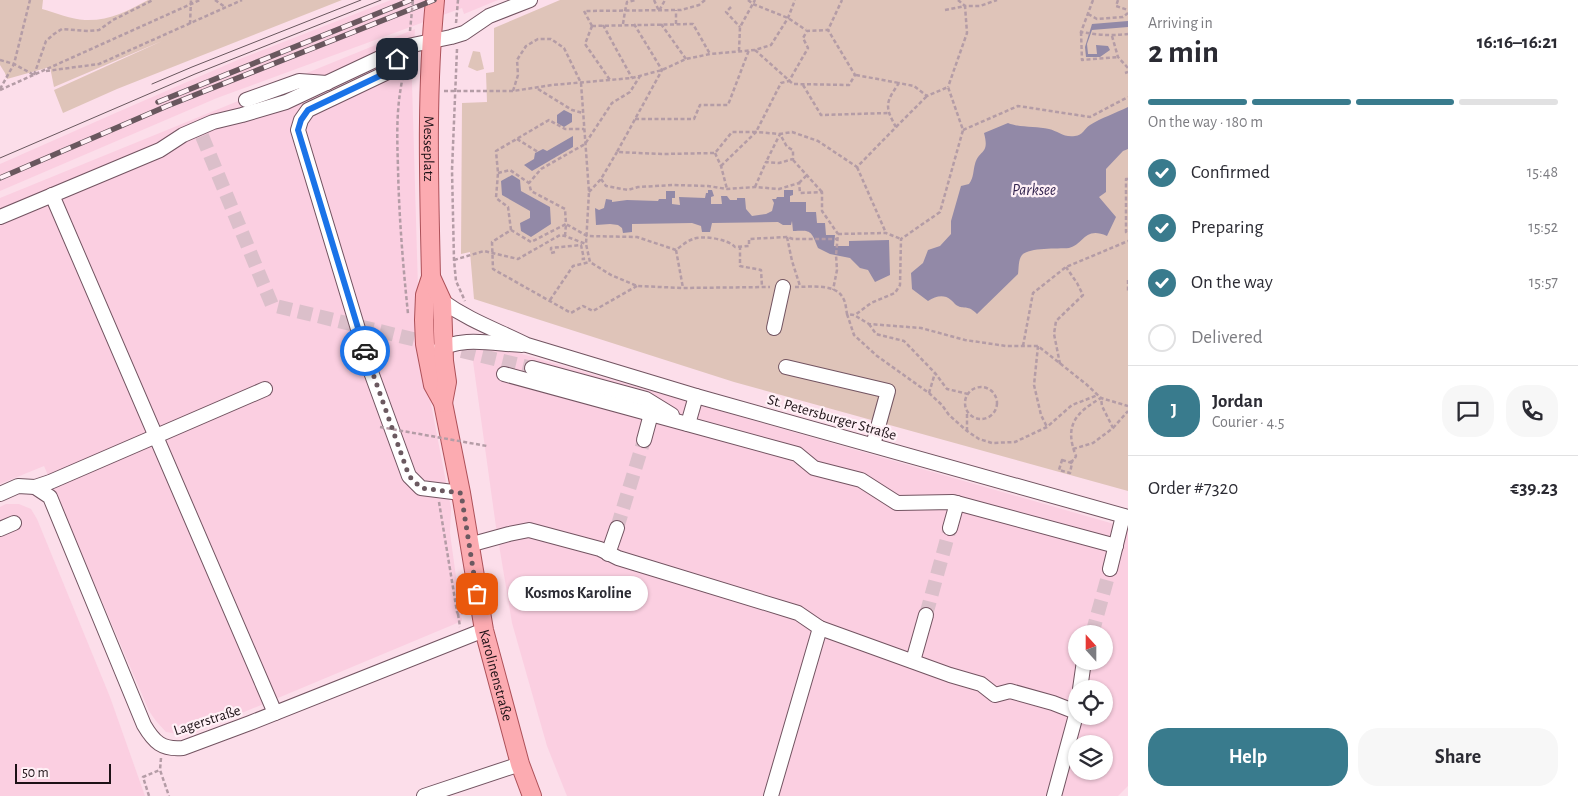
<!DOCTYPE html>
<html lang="en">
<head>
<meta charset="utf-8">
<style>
  body { margin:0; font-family:"Alegreya Sans",sans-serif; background:#f7f7f7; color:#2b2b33; height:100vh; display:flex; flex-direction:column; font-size:19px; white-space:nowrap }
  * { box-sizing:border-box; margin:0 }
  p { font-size:16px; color:#7c7c81 }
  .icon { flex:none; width:28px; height:28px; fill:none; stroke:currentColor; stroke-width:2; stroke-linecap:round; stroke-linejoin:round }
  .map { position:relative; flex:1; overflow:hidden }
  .drawer { display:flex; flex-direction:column; background:#fff; width:450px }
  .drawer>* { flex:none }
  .needle { width:32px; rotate:339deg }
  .buttons { position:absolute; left:1068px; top:625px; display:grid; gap:10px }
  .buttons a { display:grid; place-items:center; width:45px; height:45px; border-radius:50%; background:#fff; box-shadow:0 1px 4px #0004; font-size:25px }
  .scale { position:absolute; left:15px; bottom:12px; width:96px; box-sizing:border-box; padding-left:5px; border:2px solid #1d1116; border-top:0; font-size:14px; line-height:18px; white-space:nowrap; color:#1d1116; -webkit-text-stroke:4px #fff0f6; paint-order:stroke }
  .pin { position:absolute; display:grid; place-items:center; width:42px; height:42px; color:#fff; margin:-21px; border-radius:10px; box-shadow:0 2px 8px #0006 }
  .courier { position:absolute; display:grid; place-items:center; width:50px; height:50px; margin:-25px; border:4px solid #1a73e8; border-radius:50%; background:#fff; color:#222; box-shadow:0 1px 6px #0007 }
  .bubble { position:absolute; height:35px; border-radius:18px; background:#fff; box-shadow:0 1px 4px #0004; font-size:16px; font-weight:700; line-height:35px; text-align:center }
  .head em { font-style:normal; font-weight:700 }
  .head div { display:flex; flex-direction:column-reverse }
  .head { display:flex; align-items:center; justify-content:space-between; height:85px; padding:0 20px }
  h1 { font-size:32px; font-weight:700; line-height:38px }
  .bar { display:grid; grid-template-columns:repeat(4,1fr); gap:8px 5px; align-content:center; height:60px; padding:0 20px }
  .bar i { height:6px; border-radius:4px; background:#e1e1e2 }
  .bar .selected { background:#397b8d }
  .bar p { grid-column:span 4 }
  .line { display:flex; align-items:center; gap:12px; padding:0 20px; border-top:1px solid #e1e1e2 }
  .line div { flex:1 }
  .round { display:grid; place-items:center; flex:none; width:52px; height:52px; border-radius:20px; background:#f7f7f7 }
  ol { padding:0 20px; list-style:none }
  li { display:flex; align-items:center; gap:15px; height:55px }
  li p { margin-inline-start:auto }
  li .icon { padding:5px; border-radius:50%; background:#397b8d; color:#fff; stroke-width:4 }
  li:last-child { color:#7c7c81 }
  li i { width:28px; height:28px; border:2px solid #e1e1e2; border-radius:50% }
  .cta { display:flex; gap:10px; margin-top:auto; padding:10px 20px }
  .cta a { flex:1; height:58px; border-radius:20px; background:#397b8d; color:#fff; font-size:20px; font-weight:700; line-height:58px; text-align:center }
  .cta a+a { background:#f7f7f7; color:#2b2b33 }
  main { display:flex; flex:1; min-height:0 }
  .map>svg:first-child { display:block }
  .built { fill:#fbcfe1; fill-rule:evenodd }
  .green { fill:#dfc4b9 }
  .water { fill:#9289a7 }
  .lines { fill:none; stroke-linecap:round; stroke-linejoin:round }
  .minor-tunnel { stroke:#dbbfca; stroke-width:14; stroke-dasharray:14 7; stroke-linecap:butt }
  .minor-casing { stroke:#725461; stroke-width:16 }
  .major-casing { stroke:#ad5159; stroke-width:20 }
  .path { stroke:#b49ca6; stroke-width:2.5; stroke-dasharray:4 2.5; stroke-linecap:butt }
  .minor { stroke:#fff; stroke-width:14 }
  .major { stroke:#fcabb1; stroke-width:18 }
  .tram { stroke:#69575e; stroke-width:1 }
  .rail-casing { stroke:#69575e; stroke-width:5.5 }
  .rail { stroke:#fff0f6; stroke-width:4; stroke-dasharray:11; stroke-linecap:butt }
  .path-bridge { stroke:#b49ca6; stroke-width:2.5; stroke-dasharray:4 2.5; stroke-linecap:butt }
  .done { stroke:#6b5960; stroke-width:5; stroke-dasharray:0 9 }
  .route { stroke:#1a73e8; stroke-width:6 }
  .labels { text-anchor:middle; stroke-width:4.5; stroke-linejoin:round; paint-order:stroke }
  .street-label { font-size:15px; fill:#1d1116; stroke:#fff0f6 }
  .water-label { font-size:16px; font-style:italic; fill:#352650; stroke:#fff0f6 }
</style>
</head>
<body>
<main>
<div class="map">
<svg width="1128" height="796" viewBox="0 0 1128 796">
  <rect width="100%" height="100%" fill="#fcdeea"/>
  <g class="built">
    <path d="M391 0H498L464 14 462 8 217 98 0 191V164L120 111 240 59Z"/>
    <path d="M415 29 412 83 419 323 421 352 451 508 450 533 462 621 194 733 184 735 166 732 156 721 149 711 44 466 0 484V198Z"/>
    <path d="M471 347 508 350 1128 528V786L1118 796H567L547 746 512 623 496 527ZM1076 634H1104V661H1076ZM1076 689H1104V716H1076ZM1076 744H1104V771H1076Z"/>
    <path d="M6 504H19L31 509 37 519 110 697 145 796H0V507Z"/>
  </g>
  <g class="green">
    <path d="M0 0H43L42 9C56 13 71 19 85 20 109 21 128 11 148 0H342L117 89 63 113 54 90 162 41 54 87 50 67 7 79 5 73 0 65Z"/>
    <path d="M560 0H1128V491L734 382 474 299 470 252 461 254 462 103 487 102 486 73 494 72V28Z"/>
    <path d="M473 51 480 52 484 69 477 71 468 67Z"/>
  </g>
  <g class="water">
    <path d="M1128 21V27L1092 30 1087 44 1088 54H1097L1096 45 1108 46 1110 50 1100 57H1086L1085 47 1092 24Z"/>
    <path d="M1128 107V149L1123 151 1106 169V192L1099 197 1116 217 1107 236C1084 226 1084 245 1069 248 1057 249 1030 247 1022 255 1018 260 1019 268 1018 274L977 314C967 304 966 310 958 306 955 305 954 302 951 300 944 294 936 296 928 301L912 289 911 273 923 263 928 250 940 246 951 234V221L961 186 969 184C974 177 973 171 975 164 979 149 990 155 984 133L1008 123C1020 128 1036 126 1049 129 1058 131 1064 138 1075 136 1083 135 1084 129 1090 125 1101 118 1116 113 1128 107Z"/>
    <path d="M564 110 572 114V122L564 127 557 123V115Z"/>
    <path d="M573 136V147L532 171 524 165 534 159 535 153 543 149 547 151Z"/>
    <path d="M512 175 520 180 521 191 550 207 551 224 531 237 521 231 520 223 530 218V211L502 195 501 181Z"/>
    <path d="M708 190H712L714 196 711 197V204H722L721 196H727L730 200H737V198H745L746 209 752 216 766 214 772 211 774 203 772 199H776L777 197H784V190H793V195L790 196V202H806V212H816L817 223H825L826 235H835L834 246H849V241L889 240 890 275 875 282 868 270 860 268 850 258 830 254 818 248C811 230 811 230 793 231L792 221 791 225H783L778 222 712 223 710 232H702L701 226 692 223 632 224V232L623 233 622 228 618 225 610 224 596 225 595 208 599 210 604 208 606 199 612 200V202L627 200 658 201 659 199H666V191H675V198H672V204L680 205 679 197 705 198 706 193H708Z"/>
  </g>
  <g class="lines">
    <g class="minor-tunnel">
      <path d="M202 136 272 305 532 368"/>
      <path d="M617 528 644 440"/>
      <path d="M926 615 950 528"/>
      <path d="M1092 634 1110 569"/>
    </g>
    <g class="minor-casing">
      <g id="minor">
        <path d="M403 47 390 71 308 110 301 120 298 130 371 372 409 476 421 488 461 493"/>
        <path d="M246 100 299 81 327 83"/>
        <path d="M52 195 275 713"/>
        <path d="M0 217 160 150 183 135 213 122 242 115 286 102 403 47 451 37 464 33 489 16 530 0"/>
        <path d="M442 301C470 321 497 330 527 345L696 396 1128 517"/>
        <path d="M774 328 783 287"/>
        <path d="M436 352C459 335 494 344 522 345"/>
        <path d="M786 367 888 391 873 445"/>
        <path d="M532 368 646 399 672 415"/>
        <path d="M504 374 797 454 814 468 861 480 897 503 953 502 1116 546"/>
        <path d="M688 424 696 396"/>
        <path d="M644 440 651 414"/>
        <path d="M35 487 50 482 265 389"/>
        <path d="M0 494 18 486 35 487 50 497 144 725C154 742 162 750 183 748L250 723 484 630"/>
        <path d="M950 528 957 503"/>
        <path d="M0 529 14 523"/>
        <path d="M469 545 509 534 529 530 600 549 618 558 798 613 820 628 950 675 981 684 995 695 1010 691 1053 703 1076 712"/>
        <path d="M608 554 617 528"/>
        <path d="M1110 569 1123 516"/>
        <path d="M913 661 926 615"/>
        <path d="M1080 689 1084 661"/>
        <path d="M424 796 520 764"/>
        <path d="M771 796 820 628"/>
        <path d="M1054 796 1076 715"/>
      </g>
    </g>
    <g class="major-casing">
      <g id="major">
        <path id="s1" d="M435 0C426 92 429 185 431 277L425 295 424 320 425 344 433 385 443 403 461 493 484 630 520 764 532 796"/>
        <path d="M431 277 442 301 444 361 447 382 443 403"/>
      </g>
    </g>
    <g class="path">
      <path d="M215 0 225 7"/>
      <path d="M654 0 659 11 665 0"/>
      <path d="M748 0 753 4 788 18 806 30"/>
      <path d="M958 0 965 6H980L997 0"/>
      <path d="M1093 0 1081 32C1097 35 1111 36 1128 34"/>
      <path d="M1118 0 1116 6 1128 10"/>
      <path d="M731 7 726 12 740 27"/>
      <path d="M945 10 965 6 967 33 948 87"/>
      <path d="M1088 14 1097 19 1123 17 1128 13"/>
      <path d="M456 23 458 0"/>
      <path d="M190 24 191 0"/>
      <path d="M623 24 625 11 627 2 636 0"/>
      <path d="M634 24 662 70 617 152 662 154 715 153 732 132H756L781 83 789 81 808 48 803 38 807 31 828 30 842 0"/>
      <path d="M661 24 686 59"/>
      <path d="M676 24V10"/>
      <path d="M603 25 632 78"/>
      <path d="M592 26 584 11 681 10 699 5 705 0"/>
      <path d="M592 26 693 24 710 54"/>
      <path d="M592 26 585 44 610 80"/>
      <path d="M1081 32 1082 60 1118 57"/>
      <path d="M1112 36 1118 57 1128 68"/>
      <path d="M457 49 452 170 454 260 456 281 465 301"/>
      <path d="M755 50 793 84 849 85 855 75 828 30"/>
      <path d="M739 51 740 27 755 0"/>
      <path d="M0 60 14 64 34 75"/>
      <path d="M46 71 99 64 242 0"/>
      <path d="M1125 73 1128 72"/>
      <path d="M34 75 46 41 54 34 62 29 88 31 99 30 113 20 153 0"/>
      <path d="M856 75 899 83"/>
      <path d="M403 76C396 109 397 134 398 168 399 217 403 265 408 314"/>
      <path d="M803 85 821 115 889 113"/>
      <path d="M0 89 14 64 30 0"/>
      <path d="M538 89 572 110 583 113"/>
      <path d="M0 90 200 0"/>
      <path d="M444 91H513L552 85 632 78 662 70 686 59 710 54 755 50 771 45 788 18 795 0"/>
      <path d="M513 91 518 75 517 60 526 46 538 39H551L564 48 581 83 589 192 586 244 590 262 611 275 637 286 683 288 770 287"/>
      <path d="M635 119H694L700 105H728L749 50"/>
      <path d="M896 127 927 96"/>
      <path d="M963 130 1018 106 1090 117 1128 97"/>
      <path d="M517 139 538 152"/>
      <path d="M715 153 721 166 727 189"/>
      <path d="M793 160 822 192"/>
      <path d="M721 166 756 132 780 134 766 162"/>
      <path d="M857 167 886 233"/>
      <path d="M498 173 510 170 529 183"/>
      <path d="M601 179 606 186 628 190 638 187 674 185 708 186 727 189 755 187 779 189 799 183 800 193 822 192V211L838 234 836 255 837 270 833 290"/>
      <path d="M1128 179H1126V232L1128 234"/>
      <path d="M799 183 807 175"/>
      <path d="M755 187 766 162 779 163 793 159V150L787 147 780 134 792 132 818 141 857 167 896 127C884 106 886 102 899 83L914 86 927 96 948 87 963 130 940 212 901 239 900 285 895 293 871 303 855 315"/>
      <path d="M589 192 601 179 617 152"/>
      <path d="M511 230 508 207 496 198 498 173 496 151 549 120 565 129H584"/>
      <path d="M838 234 886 233 901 239"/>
      <path d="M565 236 566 224 587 236 637 237 676 250C681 246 687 241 693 239 702 235 728 239 735 247L749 246V239L787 237 793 239H838"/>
      <path d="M787 237 792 261 800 286"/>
      <path d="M740 246V266L761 270 762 287"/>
      <path d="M676 250 683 288"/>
      <path d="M555 252 551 253V248L581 245 584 259H581"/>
      <path d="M454 260 484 251 518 259 560 235 565 236 586 244"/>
      <path d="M1128 280V291"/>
      <path d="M637 286 593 311 583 306 571 313 493 269 492 242 511 230 531 242 566 224 565 209 531 191 529 183 541 169 585 144 612 103 630 92 640 76"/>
      <path d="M795 287C809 287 836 283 843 298 846 303 846 309 847 314L854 315 869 324 921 328 965 340 1006 346H1038L1086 384 1101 398 1128 406"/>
      <path d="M550 300 573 266 590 262"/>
      <path d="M847 314 854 335 877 356 929 393 942 405 949 415 967 431 979 439 992 443 1015 442 1047 427 1072 405 1098 395"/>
      <path d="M869 324 876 334 904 341 935 373 947 389 968 394"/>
      <path d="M1023 346 1033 293 1066 267 1128 241"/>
      <path d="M1038 346 1034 385 1041 415 1047 427"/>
      <path d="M1060 364 1054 334 1056 321 1083 295 1077 283 1066 267"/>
      <circle cx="981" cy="403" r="16"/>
      <path d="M929 393 935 373"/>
      <path d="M1113 428 1128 411"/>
      <path d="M967 431V413"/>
      <path d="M1073 449 1093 443 1113 428 1102 406 1101 398"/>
      <path d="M1062 460 1072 463 1070 473 1059 470Z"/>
      <path d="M1070 462 1074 460 1076 456C1064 426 1075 413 1101 398"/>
      <path d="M439 502 457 612 458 614 466 612"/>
      <path d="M458 614 460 627"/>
      <path d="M161 758 160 770 169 796"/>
      <path d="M149 796 143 777 160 770"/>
    </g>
    <use href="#minor" class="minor"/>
    <use href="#major" class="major"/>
    <g class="tram">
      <path d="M152 84 192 67 361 0"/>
      <path d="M0 158 195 74 381 0"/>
    </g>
    <g class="rail-casing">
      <g id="rail">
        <path d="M158 102 411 0"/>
        <path d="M0 178 167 106 434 0"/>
      </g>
    </g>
    <use href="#rail" class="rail"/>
    <g class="path-bridge">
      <path d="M410 31 413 0"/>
      <path d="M380 427 487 446"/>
    </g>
  </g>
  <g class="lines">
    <path class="done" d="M365 351 409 476 421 488 461 493 477 594"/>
    <path class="route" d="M365 351 298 130 301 120 308 110 390 71 397 59"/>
  </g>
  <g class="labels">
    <g class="street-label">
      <text dy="5" stroke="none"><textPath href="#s1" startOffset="149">Messeplatz</textPath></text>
      <text transform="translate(832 417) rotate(16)" y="5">St. Petersburger Straße</text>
      <text dy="5" stroke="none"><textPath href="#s1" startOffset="685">Karolinenstraße</textPath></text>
      <text transform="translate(207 720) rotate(-18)" y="5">Lagerstraße</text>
    </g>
    <g class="water-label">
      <text x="1034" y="195">Parksee</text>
    </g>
  </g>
</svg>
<div class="buttons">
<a><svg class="needle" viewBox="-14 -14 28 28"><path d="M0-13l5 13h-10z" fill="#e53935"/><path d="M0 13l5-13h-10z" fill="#7c7c81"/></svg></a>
<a><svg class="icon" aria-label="locate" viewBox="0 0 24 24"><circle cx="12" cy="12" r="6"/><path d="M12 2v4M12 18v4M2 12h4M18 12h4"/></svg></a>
<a><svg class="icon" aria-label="layers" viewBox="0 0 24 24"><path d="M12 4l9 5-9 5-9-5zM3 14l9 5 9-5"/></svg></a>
</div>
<div class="scale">50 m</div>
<div class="pin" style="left:477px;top:594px;background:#ea580c"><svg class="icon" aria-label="bag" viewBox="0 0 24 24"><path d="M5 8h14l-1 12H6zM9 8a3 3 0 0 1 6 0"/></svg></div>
<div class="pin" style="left:397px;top:59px;background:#1f2937"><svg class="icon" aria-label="home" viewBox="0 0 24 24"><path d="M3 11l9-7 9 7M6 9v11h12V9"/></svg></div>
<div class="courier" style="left:365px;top:351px"><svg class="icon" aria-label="car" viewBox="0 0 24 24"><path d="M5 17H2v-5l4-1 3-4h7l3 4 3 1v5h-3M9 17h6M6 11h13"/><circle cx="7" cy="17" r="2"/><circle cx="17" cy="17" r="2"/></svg></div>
<div class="bubble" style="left:508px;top:576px;width:140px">Kosmos Karoline</div>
</div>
<section class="drawer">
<div class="head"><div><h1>2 min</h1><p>Arriving in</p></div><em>16:16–16:21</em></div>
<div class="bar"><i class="selected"></i><i class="selected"></i><i class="selected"></i><i></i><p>On the way · 180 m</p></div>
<ol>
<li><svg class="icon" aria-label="check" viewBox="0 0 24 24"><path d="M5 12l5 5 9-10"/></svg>Confirmed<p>15:48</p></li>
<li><svg class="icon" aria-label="check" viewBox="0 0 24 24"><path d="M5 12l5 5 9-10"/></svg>Preparing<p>15:52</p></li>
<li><svg class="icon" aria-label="check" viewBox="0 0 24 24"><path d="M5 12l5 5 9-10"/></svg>On the way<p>15:57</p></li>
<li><i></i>Delivered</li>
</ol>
<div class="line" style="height:90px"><b class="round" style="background:#397b8d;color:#fff">J</b><div><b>Jordan</b><p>Courier · 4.5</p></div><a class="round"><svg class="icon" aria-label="chat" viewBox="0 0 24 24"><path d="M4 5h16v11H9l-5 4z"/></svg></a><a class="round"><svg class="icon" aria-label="phone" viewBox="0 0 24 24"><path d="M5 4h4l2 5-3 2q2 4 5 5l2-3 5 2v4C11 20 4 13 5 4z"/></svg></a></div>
<div class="line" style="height:65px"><div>Order #7320</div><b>€39.23</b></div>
<div class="cta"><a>Help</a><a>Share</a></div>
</section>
</main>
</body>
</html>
